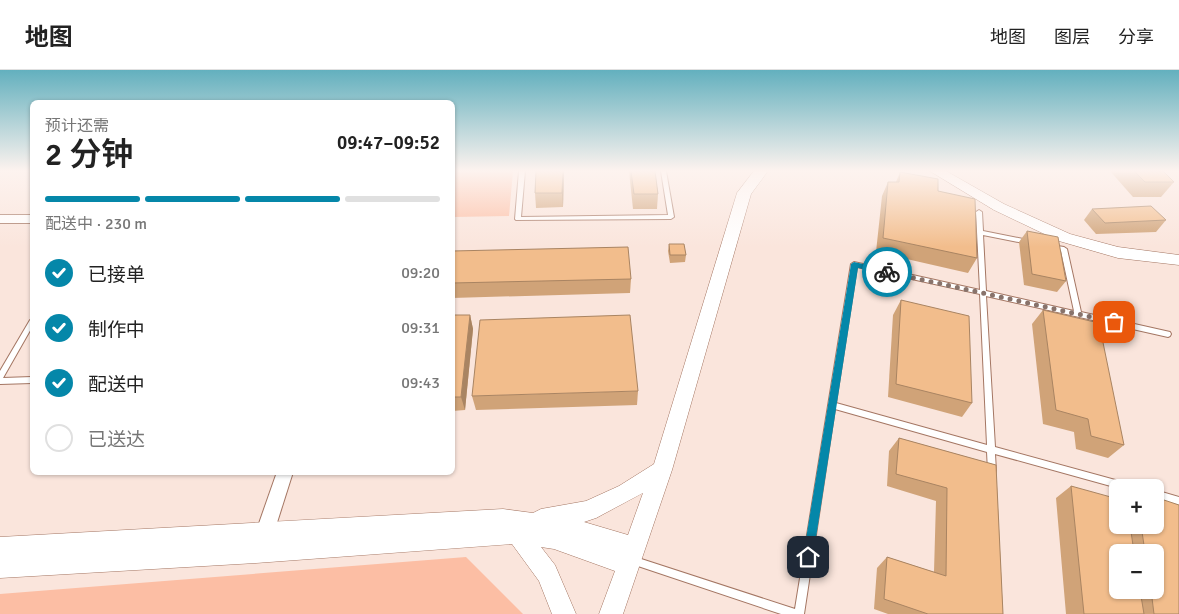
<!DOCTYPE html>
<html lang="zh">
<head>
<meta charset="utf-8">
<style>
  body { margin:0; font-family:Signika,"Noto Sans SC",sans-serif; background:#f2f2f2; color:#222; height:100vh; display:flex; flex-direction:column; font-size:19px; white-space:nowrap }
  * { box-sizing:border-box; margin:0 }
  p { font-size:16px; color:#767676 }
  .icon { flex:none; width:28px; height:28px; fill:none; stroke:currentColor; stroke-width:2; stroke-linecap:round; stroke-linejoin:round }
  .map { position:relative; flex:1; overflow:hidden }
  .drawer { position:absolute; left:30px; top:30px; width:425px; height:375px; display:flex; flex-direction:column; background:#fff; border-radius:8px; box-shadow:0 1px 4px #0004 }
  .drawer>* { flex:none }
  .tools { position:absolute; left:1109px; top:409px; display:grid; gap:10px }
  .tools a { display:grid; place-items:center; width:55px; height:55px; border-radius:8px; background:#fff; box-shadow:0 1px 4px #0004; font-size:25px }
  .pin { position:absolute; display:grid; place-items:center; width:42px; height:42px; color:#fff; margin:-21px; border-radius:10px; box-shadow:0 2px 8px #0006 }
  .courier { position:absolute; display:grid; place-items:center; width:50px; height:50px; margin:-25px; border:4px solid #0587a9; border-radius:50%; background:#fff; color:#222; box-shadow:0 1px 6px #0007 }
  .head em { font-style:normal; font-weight:600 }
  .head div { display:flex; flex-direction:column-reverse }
  .head { display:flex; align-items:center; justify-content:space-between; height:85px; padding:0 15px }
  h1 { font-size:32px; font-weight:600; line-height:38px }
  .bar { display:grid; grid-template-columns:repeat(4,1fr); gap:8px 5px; align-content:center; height:60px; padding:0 15px }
  .bar i { height:6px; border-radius:4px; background:#e0e0e0 }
  .bar .on { background:#0587a9 }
  .bar p { grid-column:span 4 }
  ol { padding:0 15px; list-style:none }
  li { display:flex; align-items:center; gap:15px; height:55px }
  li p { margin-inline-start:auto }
  li .icon { padding:5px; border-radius:50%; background:#0587a9; color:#fff; stroke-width:4 }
  li:last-child { color:#767676 }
  li i { width:28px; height:28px; border:2px solid #e0e0e0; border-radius:50% }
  header { display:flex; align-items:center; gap:30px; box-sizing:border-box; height:70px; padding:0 25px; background:#fff; border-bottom:1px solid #e0e0e0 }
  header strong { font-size:24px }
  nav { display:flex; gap:28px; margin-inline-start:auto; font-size:18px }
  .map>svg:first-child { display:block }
  .green { fill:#fcbea4 }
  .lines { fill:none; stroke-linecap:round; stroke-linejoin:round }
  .service-casing { stroke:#a47663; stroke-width:2 }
  .minor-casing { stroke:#a47663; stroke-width:2 }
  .tertiary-casing { stroke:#a47663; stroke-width:1 }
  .service { fill:#fff; fill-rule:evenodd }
  .minor { fill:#fff; fill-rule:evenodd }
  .tertiary { fill:#fff; fill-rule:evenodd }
  .wall { fill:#d0a378; fill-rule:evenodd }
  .shaded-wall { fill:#a98462 }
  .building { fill:#f2bd8c; stroke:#a98462 }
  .route { fill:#0587a9 }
  .done { stroke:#88736b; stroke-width:5; stroke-dasharray:0 9 }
</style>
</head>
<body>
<header>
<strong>地图</strong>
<nav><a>地图</a><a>图层</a><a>分享</a></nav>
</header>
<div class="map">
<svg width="1179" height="544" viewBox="0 0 1179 544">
  <rect width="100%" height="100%" fill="#fae5dc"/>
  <g class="green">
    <path d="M452 101H513L509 146 453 147Z"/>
    <path d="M466 487 523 544H0V524Z"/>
  </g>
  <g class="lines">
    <g class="service-casing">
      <g id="service">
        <path d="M519 101H525L521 147 668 145 661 101H666L674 147 671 149 516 150 515 149Z"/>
        <path d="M979 140 982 142 983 161 1028 170 1031 172 1028 174 983 165 986 221 1074 241 1061 181 1051 179 1048 177 1051 175 1064 177 1067 179 1081 242 1170 262 1171 264 1170 266 1168 267 986 226 995 377 1130 414 1133 415 1134 418H1118L995 384 996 401 995 404 992 405 989 404 988 401 987 382 835 339 804 544H781L629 493 628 490 629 487 632 486 795 539 851 194 854 192 980 220 976 142ZM857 197 980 224 987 375 836 333Z"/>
        <path d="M30 250H32V257L3 308 32 307V313L0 314V301Z"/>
        <path d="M1155 420 1179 427V435L1155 428Z"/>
      </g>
    </g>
    <g class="minor-casing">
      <g id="minor">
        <rect x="0" y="145" width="32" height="8"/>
        <path d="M277 402H293L274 462 271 468 265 470 259 468 256 462Z"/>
      </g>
    </g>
    <g class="tertiary-casing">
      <g id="tertiary">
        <path d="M754 101H768L751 124 672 400 623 544H599L615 501 554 479 541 477 555 495 576 544H552L539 511 512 474 256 493 0 508V467L503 439 533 443 541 439 586 431 619 416 654 394 737 123ZM643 423 628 465 584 452 596 448Z"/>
        <path d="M930 101H946L1004 134 1070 164 1118 177 1179 185V195L1118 188 1059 171 994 140Z"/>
      </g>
    </g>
    <use href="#service" class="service"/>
    <use href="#minor" class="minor"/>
    <use href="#tertiary" class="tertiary"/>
  </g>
  <g class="wall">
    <path d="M536 101H564L563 137 536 138 535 123Z"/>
    <path d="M629 101H655L658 124 657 139H633Z"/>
    <path d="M1110 101H1163L1174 112 1161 127H1133Z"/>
    <path d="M900 102 938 121 977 188 968 203 876 182 882 126 888 112H896Z"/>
    <path d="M1092 139 1166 150 1156 162 1096 164 1084 150Z"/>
    <path d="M1027 161 1066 211 1057 222 1024 215 1019 172Z"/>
    <path d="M669 174 686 185 685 192 670 193 668 181Z"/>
    <path d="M452 181 631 209 630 223 452 228Z"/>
    <path d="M901 230 972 333 962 347 888 327 893 245Z"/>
    <path d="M1043 240 1124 375 1108 388 1076 379 1074 362 1043 354 1032 254Z"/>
    <path d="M452 245H470L473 259 465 340 452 341Z"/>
    <path d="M638 321 637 335 476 340 472 326Z"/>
    <path d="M899 368 996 395 1003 544H888L874 539 877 498 887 487 934 502 936 431 887 416 889 381Z"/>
    <path d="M1071 416 1118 455H1155L1179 544H1066L1056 428ZM1118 482H1155V520H1118Z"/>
  </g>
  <g class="shaded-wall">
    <path d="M563 101H564L563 137 562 123Z"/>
    <path d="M470 245 473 259 465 340 461 327Z"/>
  </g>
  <g class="building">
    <path d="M536 101H563L562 123H535Z"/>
    <path d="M631 101H655L658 124H634Z"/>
    <path d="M1134 101H1163L1174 112H1145Z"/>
    <path d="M900 102 938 109V121L975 129 977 188 883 168 888 112H899Z"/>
    <path d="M1151 136 1166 150 1105 153 1092 139Z"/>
    <path d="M1027 161 1058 167 1066 211 1032 204Z"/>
    <path d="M669 174H684L686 185H670Z"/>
    <path d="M628 177 631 209 452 213V181Z"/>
    <path d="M901 230 969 246 972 333 896 314Z"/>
    <path d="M1043 240 1099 253 1124 375 1091 366 1088 349 1056 340Z"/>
    <path d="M452 245H470L461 327H452Z"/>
    <path d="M630 245 638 321 472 326 480 250Z"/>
    <path d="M899 368 996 395 1003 544H928L884 529 887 487 946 506 947 418 896 404Z"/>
    <path d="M1071 416 1118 429V455H1130L1134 482H1118V520H1140L1144 544H1084Z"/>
    <path d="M1155 427 1179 435V544H1154L1151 520H1155V482H1145L1141 455H1155Z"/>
  </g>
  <linearGradient id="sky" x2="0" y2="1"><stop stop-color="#63b0be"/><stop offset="0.57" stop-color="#fdf3ef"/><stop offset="1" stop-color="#fdf3ef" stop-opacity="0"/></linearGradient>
  <rect width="1179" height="177" fill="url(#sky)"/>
  <path class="route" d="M854 192 887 199 890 202 887 204 858 198 813 487 811 491 808 492 804 491 803 487 851 194Z"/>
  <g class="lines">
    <path class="done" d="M887 202 1114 252"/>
  </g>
</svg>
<div class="tools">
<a>+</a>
<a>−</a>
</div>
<div class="pin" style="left:1114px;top:252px;background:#ea580c"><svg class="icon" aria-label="bag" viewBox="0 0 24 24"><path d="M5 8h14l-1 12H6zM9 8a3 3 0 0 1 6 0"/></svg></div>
<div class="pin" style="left:808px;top:487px;background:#1f2937"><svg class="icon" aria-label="home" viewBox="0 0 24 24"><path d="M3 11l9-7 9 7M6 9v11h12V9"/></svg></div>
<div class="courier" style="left:887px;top:202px"><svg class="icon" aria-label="bike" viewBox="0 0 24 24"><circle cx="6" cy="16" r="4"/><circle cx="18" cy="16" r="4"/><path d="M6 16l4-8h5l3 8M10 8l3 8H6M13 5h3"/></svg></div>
<section class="drawer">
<div class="head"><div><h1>2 分钟</h1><p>预计还需</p></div><em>09:47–09:52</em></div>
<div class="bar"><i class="on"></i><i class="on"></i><i class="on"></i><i></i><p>配送中 · 230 m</p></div>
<ol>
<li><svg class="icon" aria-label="check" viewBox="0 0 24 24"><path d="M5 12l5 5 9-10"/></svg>已接单<p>09:20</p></li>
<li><svg class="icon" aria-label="check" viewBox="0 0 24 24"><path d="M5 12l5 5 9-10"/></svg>制作中<p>09:31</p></li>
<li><svg class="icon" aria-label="check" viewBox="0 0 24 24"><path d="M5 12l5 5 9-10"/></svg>配送中<p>09:43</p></li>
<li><i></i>已送达</li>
</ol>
</section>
</div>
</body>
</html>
